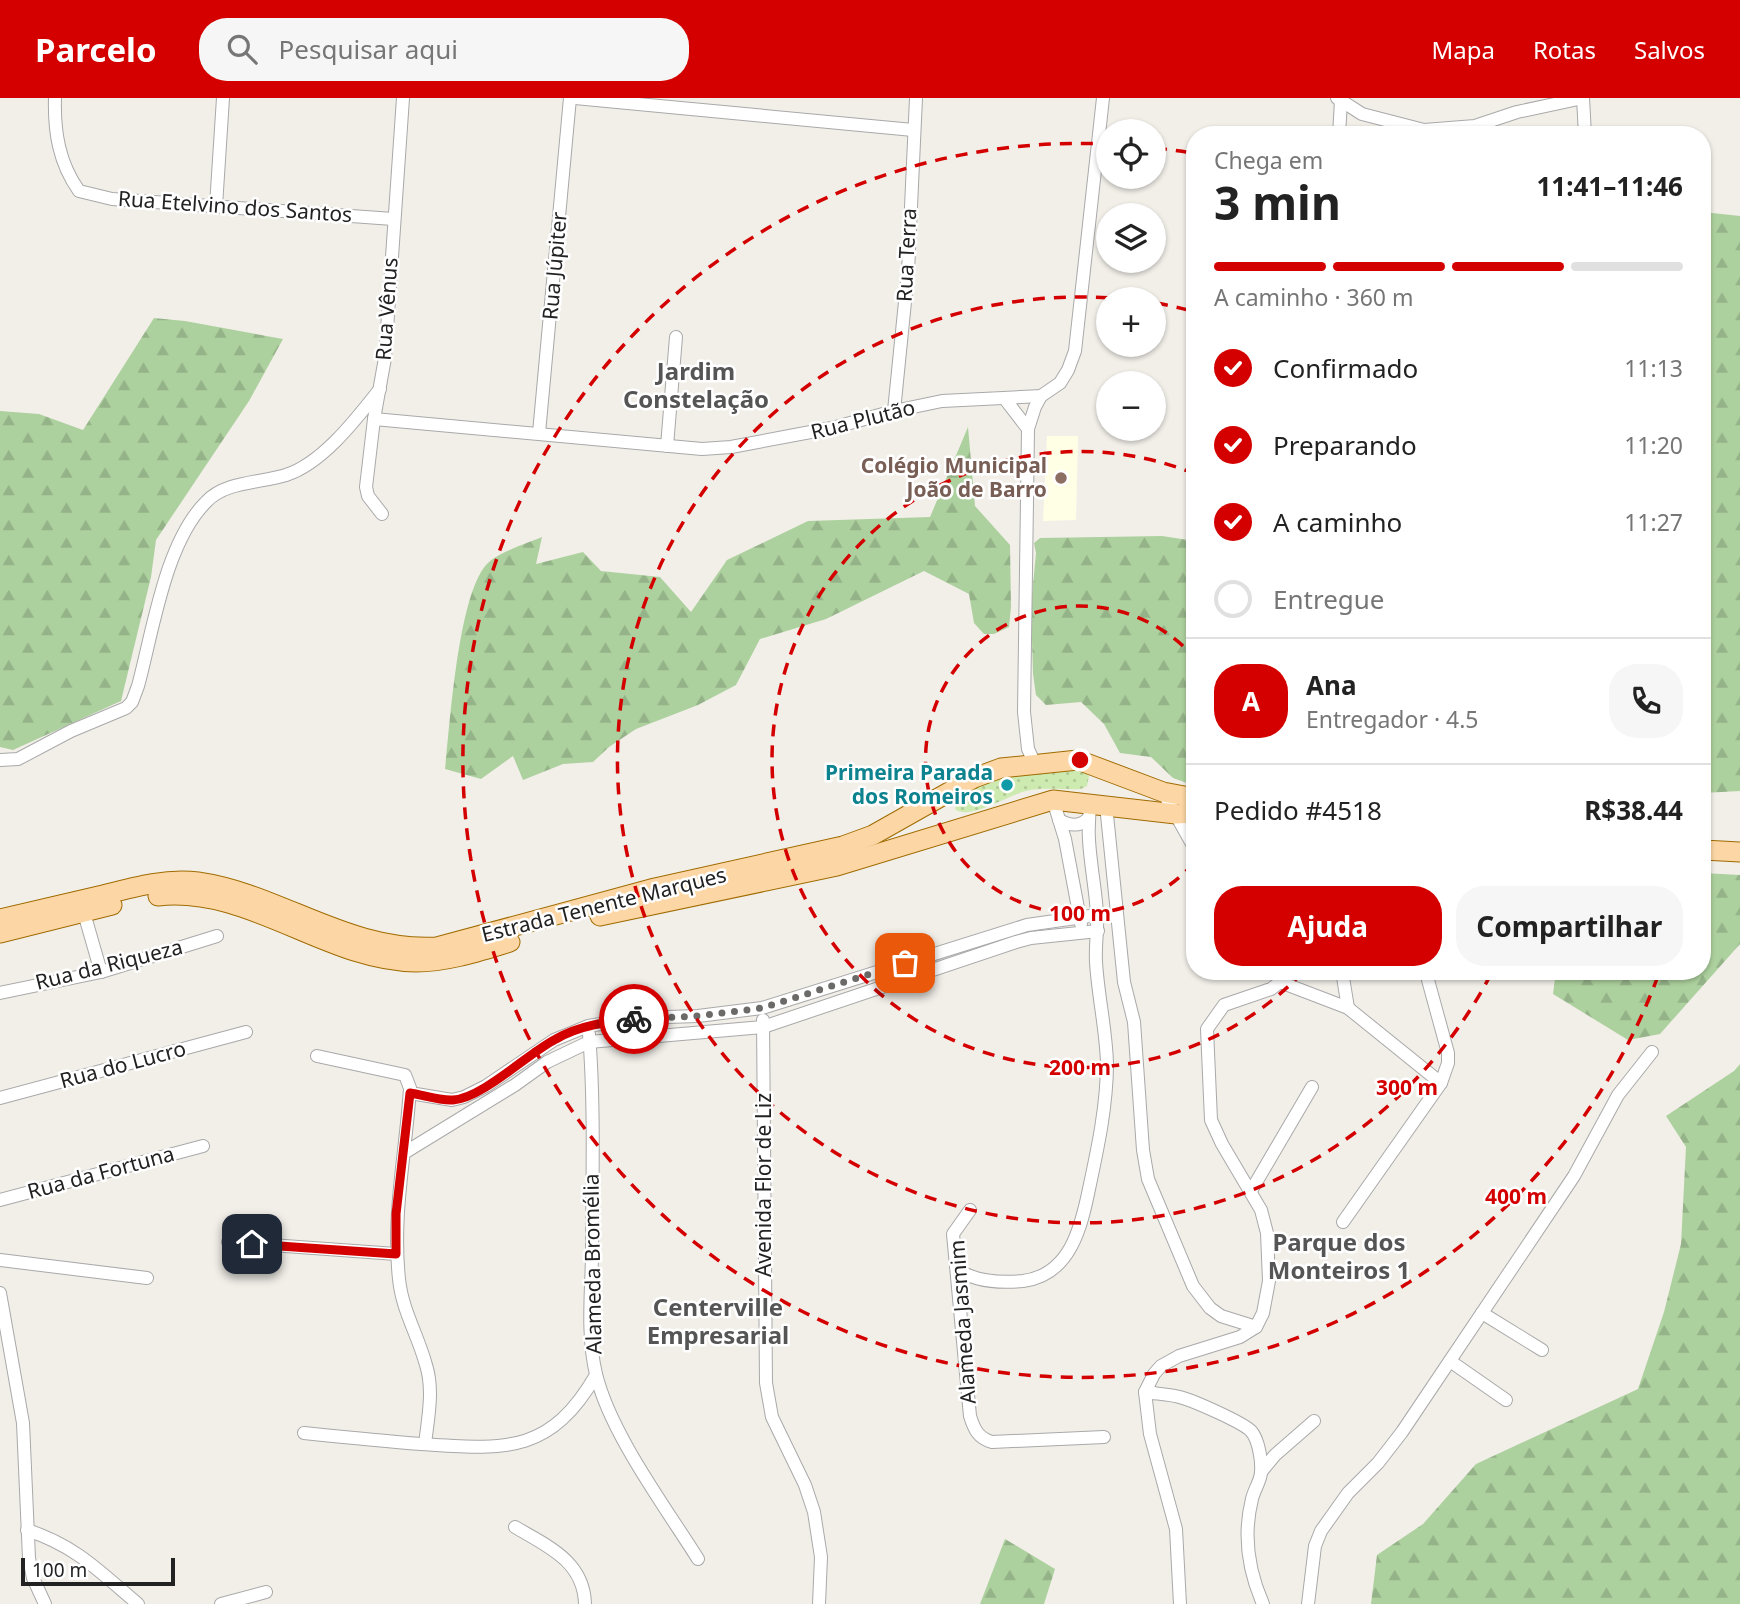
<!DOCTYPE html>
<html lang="pt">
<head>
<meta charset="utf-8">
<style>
  body { margin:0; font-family:"Noto Sans",sans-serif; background:#f6f6f6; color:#222; height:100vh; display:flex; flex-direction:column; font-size:26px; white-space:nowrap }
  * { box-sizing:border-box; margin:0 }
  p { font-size:23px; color:#767676 }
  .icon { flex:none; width:38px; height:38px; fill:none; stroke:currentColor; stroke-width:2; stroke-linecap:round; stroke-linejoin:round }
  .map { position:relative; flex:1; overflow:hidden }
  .side { position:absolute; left:1186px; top:28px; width:525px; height:854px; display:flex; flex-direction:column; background:#fff; border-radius:28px; box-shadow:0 2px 5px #0004 }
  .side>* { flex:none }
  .fabs { position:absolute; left:1096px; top:21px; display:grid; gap:14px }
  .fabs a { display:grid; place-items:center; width:70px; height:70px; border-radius:50%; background:#fff; box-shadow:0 2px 5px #0004; font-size:35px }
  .scale { position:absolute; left:21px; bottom:18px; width:154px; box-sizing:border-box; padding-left:7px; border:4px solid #222; border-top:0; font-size:19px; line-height:24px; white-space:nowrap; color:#222; -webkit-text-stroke:5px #fff; paint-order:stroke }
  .pin { position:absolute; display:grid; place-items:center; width:60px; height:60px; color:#fff; margin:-30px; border-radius:14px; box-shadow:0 4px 10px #0006 }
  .courier { position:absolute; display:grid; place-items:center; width:70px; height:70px; margin:-35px; border:5px solid #d40000; border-radius:50%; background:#fff; color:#222; box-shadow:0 2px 9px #0007 }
  .overview em { font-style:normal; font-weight:700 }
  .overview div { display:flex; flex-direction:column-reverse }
  .overview { display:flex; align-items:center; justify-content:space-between; height:119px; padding:0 28px }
  h1 { font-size:46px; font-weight:700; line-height:52px }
  .bar { display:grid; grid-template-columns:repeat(4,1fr); gap:10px 7px; align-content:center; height:84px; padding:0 28px }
  .bar i { height:9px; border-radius:5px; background:#e0e0e0 }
  .bar .current { background:#d40000 }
  .bar p { grid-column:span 4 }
  .line { display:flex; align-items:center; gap:18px; padding:0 28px; border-top:2px solid #e0e0e0 }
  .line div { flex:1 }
  .round { display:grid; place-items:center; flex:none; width:74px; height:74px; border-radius:28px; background:#f6f6f6 }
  ol { padding:0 28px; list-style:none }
  li { display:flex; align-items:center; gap:21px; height:77px }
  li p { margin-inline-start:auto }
  li .icon { padding:7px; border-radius:50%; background:#d40000; color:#fff; stroke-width:4 }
  li:last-child { color:#767676 }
  li i { width:38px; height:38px; border:4px solid #e0e0e0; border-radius:50% }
  .button { display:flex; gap:14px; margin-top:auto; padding:14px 28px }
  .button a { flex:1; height:80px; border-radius:28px; background:#d40000; color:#fff; font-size:28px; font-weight:700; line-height:80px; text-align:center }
  .button a+a { background:#f6f6f6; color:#222 }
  header { display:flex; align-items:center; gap:42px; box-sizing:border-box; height:98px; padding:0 35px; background:#d40000; color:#fff }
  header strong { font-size:33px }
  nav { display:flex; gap:38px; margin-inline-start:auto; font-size:24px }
  .search { width:490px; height:63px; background:#f6f6f6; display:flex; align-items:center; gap:18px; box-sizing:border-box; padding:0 24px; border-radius:28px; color:#767676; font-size:26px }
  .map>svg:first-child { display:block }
  .education { fill:#ffffe5 }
  .grass { fill:url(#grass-dots) }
  .forest { fill:url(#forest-firs) }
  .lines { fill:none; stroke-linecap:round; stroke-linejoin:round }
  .street-casing { stroke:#a9a9a9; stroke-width:14 }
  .primary-casing { stroke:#a06b00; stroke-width:21 }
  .street { stroke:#fff; stroke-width:12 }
  .primary { stroke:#fcd6a4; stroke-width:19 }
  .done { stroke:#6b6a68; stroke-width:7; stroke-dasharray:0 12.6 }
  .route { stroke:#d40000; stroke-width:9 }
  .ring { fill:none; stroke:#d40000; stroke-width:3.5; stroke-dasharray:12 9 }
  .education-dot { fill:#8d6e63; stroke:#fff; stroke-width:2.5 }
  .culture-dot { fill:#0f9aa8; stroke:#fff; stroke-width:2.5 }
  .labels { text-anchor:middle; stroke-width:5; stroke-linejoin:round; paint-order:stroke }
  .street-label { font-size:21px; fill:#222; stroke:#fff }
  .education-label { font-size:21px; font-weight:bold; fill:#785e54; stroke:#fff; text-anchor:end }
  .culture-label { font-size:21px; font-weight:bold; fill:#0d838f; stroke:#fff; text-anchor:end }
  .quarter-label { font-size:24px; font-weight:bold; fill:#555; stroke:#fff }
  .centre { fill:#d40000; stroke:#fff; stroke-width:3.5 }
  .ring-label { font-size:21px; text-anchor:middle; font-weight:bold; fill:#d40000; stroke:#fff; stroke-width:5; stroke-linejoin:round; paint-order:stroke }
</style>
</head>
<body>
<header>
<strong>Parcelo</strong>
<div class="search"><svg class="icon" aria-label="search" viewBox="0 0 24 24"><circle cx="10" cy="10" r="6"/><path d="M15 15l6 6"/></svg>Pesquisar aqui</div>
<nav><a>Mapa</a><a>Rotas</a><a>Salvos</a></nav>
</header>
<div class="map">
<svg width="1740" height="1506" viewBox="0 0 1740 1506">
  <defs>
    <pattern id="grass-dots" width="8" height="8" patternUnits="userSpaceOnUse" patternTransform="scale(1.75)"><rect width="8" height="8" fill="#cdebb0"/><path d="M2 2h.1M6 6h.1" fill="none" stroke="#b0c997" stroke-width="1.8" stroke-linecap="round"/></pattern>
    <pattern id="forest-firs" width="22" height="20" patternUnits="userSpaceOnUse" patternTransform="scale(1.75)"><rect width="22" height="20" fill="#add19e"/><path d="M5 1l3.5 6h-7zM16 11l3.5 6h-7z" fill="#95b388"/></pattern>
  </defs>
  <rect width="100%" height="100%" fill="#f2efe9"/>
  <path class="education" d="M1047 338H1078L1076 422 1043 423Z"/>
  <path class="grass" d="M1078 670 1089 678 1087 688 1081 691C1064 692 1043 689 1026 693 1008 697 970 723 955 711 957 696 983 683 997 679 1021 673 1053 673 1078 670Z"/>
  <g class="forest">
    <path d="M1703 114 1740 118V693L1703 695Z"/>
    <path d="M154 220 185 223 283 241 249 303 156 442 151 479 121 603 13 652 0 649V313L39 316 83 332Z"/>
    <path d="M968 329 975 408 1010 447 1011 509 1009 529 994 536H984L974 525 969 496 924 473 826 521 760 541 736 587 698 607 636 631 609 649 593 664 563 666 523 682 513 658 481 681 445 671C450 628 458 491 489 464 500 454 527 445 542 439L536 466 583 454 601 473 660 479 691 514 727 462 808 423 930 419Z"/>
    <path d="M1162 438 1195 443V688L1173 680 1151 659 1120 655 1104 626 1081 604 1046 607 1036 597 1033 576 1031 508 1036 455 1034 445 1040 440Z"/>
    <path d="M1703 775 1740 777V846L1660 936 1628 942 1553 896 1556 873H1703Z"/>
    <path d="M1740 966V1506H1371L1377 1457 1423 1426 1476 1366 1638 1291 1664 1214 1681 1146 1686 1049 1666 1018 1734 973Z"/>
    <path d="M1005 1441 1055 1471 1044 1506H980Z"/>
  </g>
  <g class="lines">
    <g class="street-casing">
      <g id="street">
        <path d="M55 0C54 34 59 65 79 93L112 101 393 121"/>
        <path d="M575 0 913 32"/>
        <path d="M1337 0 1362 16 1424 32 1475 28 1517 14 1583 0"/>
        <path d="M1583 0 1585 37"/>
        <path d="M1339 37 1341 3"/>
        <path d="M216 108 223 0"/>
        <path d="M1005 301 1028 331 1024 614 1028 651 1035 666"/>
        <path d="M894 313 908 174 916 0"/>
        <path d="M374 321 702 351 731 349 832 330 894 313 942 303 1041 298 1060 285 1068 272 1075 253 1103 0"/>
        <path d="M1028 331 1035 309 1041 298"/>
        <path d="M539 335 570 0"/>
        <path d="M667 348 676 239"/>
        <path d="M382 416 368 398 366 389 374 321 385 260 403 0"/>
        <path d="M0 662 18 661 71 633 126 610 132 604 138 588C153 533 165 445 206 404 225 383 261 385 286 377 323 365 357 320 380 291"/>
        <path d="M1163 694 1195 751"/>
        <path d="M1053 702 1065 741 1081 826"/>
        <path d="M1106 707 1124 884 1134 924 1143 1052 1148 1081 1193 1188 1210 1210 1221 1218 1256 1229"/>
        <path d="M1059 722C1070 728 1079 729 1088 721"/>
        <path d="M84 815 101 874"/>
        <path d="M1342 873 1348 910"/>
        <path d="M1280 884 1348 910 1441 985"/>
        <path d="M0 895 101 874 217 838"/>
        <path d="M763 922 766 1285 772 1319 805 1387 814 1414 821 1459 819 1506"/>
        <path d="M589 936C595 1010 592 1086 592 1160 591 1198 587 1239 596 1276 610 1335 666 1410 698 1461"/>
        <path d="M317 958 405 977 410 990C406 1055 392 1115 399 1181 402 1212 418 1237 426 1267 434 1292 428 1320 425 1346"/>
        <path d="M410 995 452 1002 464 999 486 988 554 942 588 928 637 920 698 918 762 910 1027 827 1097 817"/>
        <path d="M0 1000 246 934"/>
        <path d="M404 1055 515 987 547 964 589 944 763 929 1016 844 1031 840 1098 833"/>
        <path d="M1251 1093 1312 989"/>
        <path d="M0 1102 203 1048"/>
        <path d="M970 1112 953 1136 970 1318C974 1331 978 1340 992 1344L1104 1339"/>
        <path d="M1343 1124 1441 985 1448 965V955L1428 882V873"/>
        <path d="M228 1144 396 1156"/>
        <path d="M0 1162 147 1180"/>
        <path d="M957 1171C975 1184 1001 1185 1023 1183 1070 1177 1081 1130 1089 1091 1098 1049 1107 1007 1107 965 1106 931 1098 898 1096 864 1095 848 1098 832 1097 816 1095 779 1084 742 1091 705"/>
        <path d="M0 1195 23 1325 29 1460 33 1480 45 1506"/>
        <path d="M1482 1215 1542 1252"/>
        <path d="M1450 1263 1506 1302"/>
        <path d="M1145 1294C1157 1296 1171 1296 1183 1300 1196 1304 1242 1324 1251 1333 1259 1342 1262 1364 1261 1375 1260 1384 1254 1392 1252 1401 1243 1437 1248 1472 1263 1506"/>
        <path d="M304 1335C343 1339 382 1343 421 1346 503 1351 549 1358 596 1277"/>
        <path d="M1261 1374 1275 1357 1314 1323"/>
        <path d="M515 1429C547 1448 584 1463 585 1506"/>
        <path d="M27 1432C76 1448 99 1473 138 1506"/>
        <path d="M221 1506 266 1494"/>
        <path d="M1180 1506 1176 1431 1150 1336 1145 1294 1154 1276 1161 1268 1179 1258 1240 1239 1256 1229 1263 1215 1269 1183 1267 1135 1261 1112 1222 1046 1211 1022 1207 931 1224 907 1271 891 1280 884"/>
        <path d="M1308 1506 1315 1448 1321 1433 1348 1395 1378 1365 1402 1334 1574 1078 1618 997 1652 954"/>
      </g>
    </g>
    <g class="primary-casing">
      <g id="primary">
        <path d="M1703 752 1740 754"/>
        <path d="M158 798C250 788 326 863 416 864 448 864 480 853 510 844"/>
        <path d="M600 818 837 768 1053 702 1176 716 1195 715"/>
        <path d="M0 821C34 813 69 805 103 797 134 789 166 780 198 784 281 796 348 854 437 849L655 790 843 748 873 737 974 680 1001 670 1078 662 1163 694 1195 700"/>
        <path d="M0 835 112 807"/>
      </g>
    </g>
    <use href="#street" class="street"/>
    <use href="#primary" class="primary"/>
  </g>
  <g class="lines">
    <path class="done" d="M634 921 698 918 762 910 905 865"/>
    <path class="route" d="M252 1146 396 1156V1116L410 995C423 997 440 1003 453 1002 483 1000 528 955 556 941 580 927 607 924 634 921"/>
  </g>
  <g class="ring">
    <path d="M1194 765A154 154 0 1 1 1194 559"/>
    <path d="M1303 874A308 308 0 1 1 1193 375"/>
    <path d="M1491 876A463 463 0 1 1 1124 201M1156 205A463 463 0 0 1 1192 213"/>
    <path d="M1658 878A617 617 0 1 1 1107 46M1155 50A617 617 0 0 1 1192 55"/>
  </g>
  <circle class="education-dot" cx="1061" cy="380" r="7"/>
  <circle class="culture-dot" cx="1007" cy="687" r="7"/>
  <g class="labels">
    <g class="street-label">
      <text transform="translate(235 109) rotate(4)" y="7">Rua Etelvino dos Santos</text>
      <text transform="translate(907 157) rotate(-87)" y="7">Rua Terra</text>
      <text transform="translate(555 168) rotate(-85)" y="7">Rua Júpiter</text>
      <text transform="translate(387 211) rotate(-86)" y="7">Rua Vênus</text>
      <text transform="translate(863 322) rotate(-14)" y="7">Rua Plutão</text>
      <text transform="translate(604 807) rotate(-14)" y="7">Estrada Tenente Marques</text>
      <text transform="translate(109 867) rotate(-14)" y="7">Rua da Riqueza</text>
      <text transform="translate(123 967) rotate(-15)" y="7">Rua do Lucro</text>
      <text transform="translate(101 1075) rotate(-15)" y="7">Rua da Fortuna</text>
      <text transform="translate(764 1087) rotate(-90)" y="7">Avenida Flor de Liz</text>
      <text transform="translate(593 1166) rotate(-91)" y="7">Alameda Bromélia</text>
      <text transform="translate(963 1224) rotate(-94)" y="7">Alameda Jasmim</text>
    </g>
    <g class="education-label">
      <text x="1047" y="375">Colégio Municipal<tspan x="1047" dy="24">João de Barro</tspan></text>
    </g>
    <g class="culture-label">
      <text x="993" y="682">Primeira Parada<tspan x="993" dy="24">dos Romeiros</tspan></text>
    </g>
    <g class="quarter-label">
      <text x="696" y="282">Jardim<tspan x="696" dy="28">Constelação</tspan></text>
      <text x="1339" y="1153">Parque dos<tspan x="1339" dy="28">Monteiros 1</tspan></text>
      <text x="718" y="1218">Centerville<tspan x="718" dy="28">Empresarial</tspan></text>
    </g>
  </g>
  <circle cx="1080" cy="662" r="10" class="centre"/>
  <g class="ring-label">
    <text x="1080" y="823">100 m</text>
    <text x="1080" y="977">200 m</text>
    <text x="1407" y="997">300 m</text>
    <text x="1516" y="1106">400 m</text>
  </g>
</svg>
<div class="fabs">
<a><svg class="icon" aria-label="locate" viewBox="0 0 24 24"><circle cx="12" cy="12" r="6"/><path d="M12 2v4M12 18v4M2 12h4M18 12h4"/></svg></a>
<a><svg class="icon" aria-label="layers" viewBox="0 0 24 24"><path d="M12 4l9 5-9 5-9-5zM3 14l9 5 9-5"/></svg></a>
<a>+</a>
<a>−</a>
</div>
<div class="scale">100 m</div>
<div class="pin" style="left:905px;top:865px;background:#ea580c"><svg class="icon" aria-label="bag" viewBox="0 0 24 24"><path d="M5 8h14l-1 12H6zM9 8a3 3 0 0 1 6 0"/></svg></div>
<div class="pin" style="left:252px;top:1146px;background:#1f2937"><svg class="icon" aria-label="home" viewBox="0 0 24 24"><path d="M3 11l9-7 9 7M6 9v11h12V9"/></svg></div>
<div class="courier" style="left:634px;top:921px"><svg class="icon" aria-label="bike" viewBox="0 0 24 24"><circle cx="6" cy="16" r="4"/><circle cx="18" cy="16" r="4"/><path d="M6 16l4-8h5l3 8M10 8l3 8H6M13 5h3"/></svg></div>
<section class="side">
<div class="overview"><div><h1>3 min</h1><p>Chega em</p></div><em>11:41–11:46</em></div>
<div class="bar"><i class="current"></i><i class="current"></i><i class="current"></i><i></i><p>A caminho · 360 m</p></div>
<ol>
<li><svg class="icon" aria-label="check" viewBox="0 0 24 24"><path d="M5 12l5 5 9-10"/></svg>Confirmado<p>11:13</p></li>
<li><svg class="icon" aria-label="check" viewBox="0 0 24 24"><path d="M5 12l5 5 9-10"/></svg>Preparando<p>11:20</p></li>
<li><svg class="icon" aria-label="check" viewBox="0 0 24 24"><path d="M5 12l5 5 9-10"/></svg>A caminho<p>11:27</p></li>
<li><i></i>Entregue</li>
</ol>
<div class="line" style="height:126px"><b class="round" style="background:#d40000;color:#fff">A</b><div><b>Ana</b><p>Entregador · 4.5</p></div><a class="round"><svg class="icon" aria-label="phone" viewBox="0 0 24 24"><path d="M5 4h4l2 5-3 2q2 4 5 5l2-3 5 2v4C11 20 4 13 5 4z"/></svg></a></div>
<div class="line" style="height:91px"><div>Pedido #4518</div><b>R$38.44</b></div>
<div class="button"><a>Ajuda</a><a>Compartilhar</a></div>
</section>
</div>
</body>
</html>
